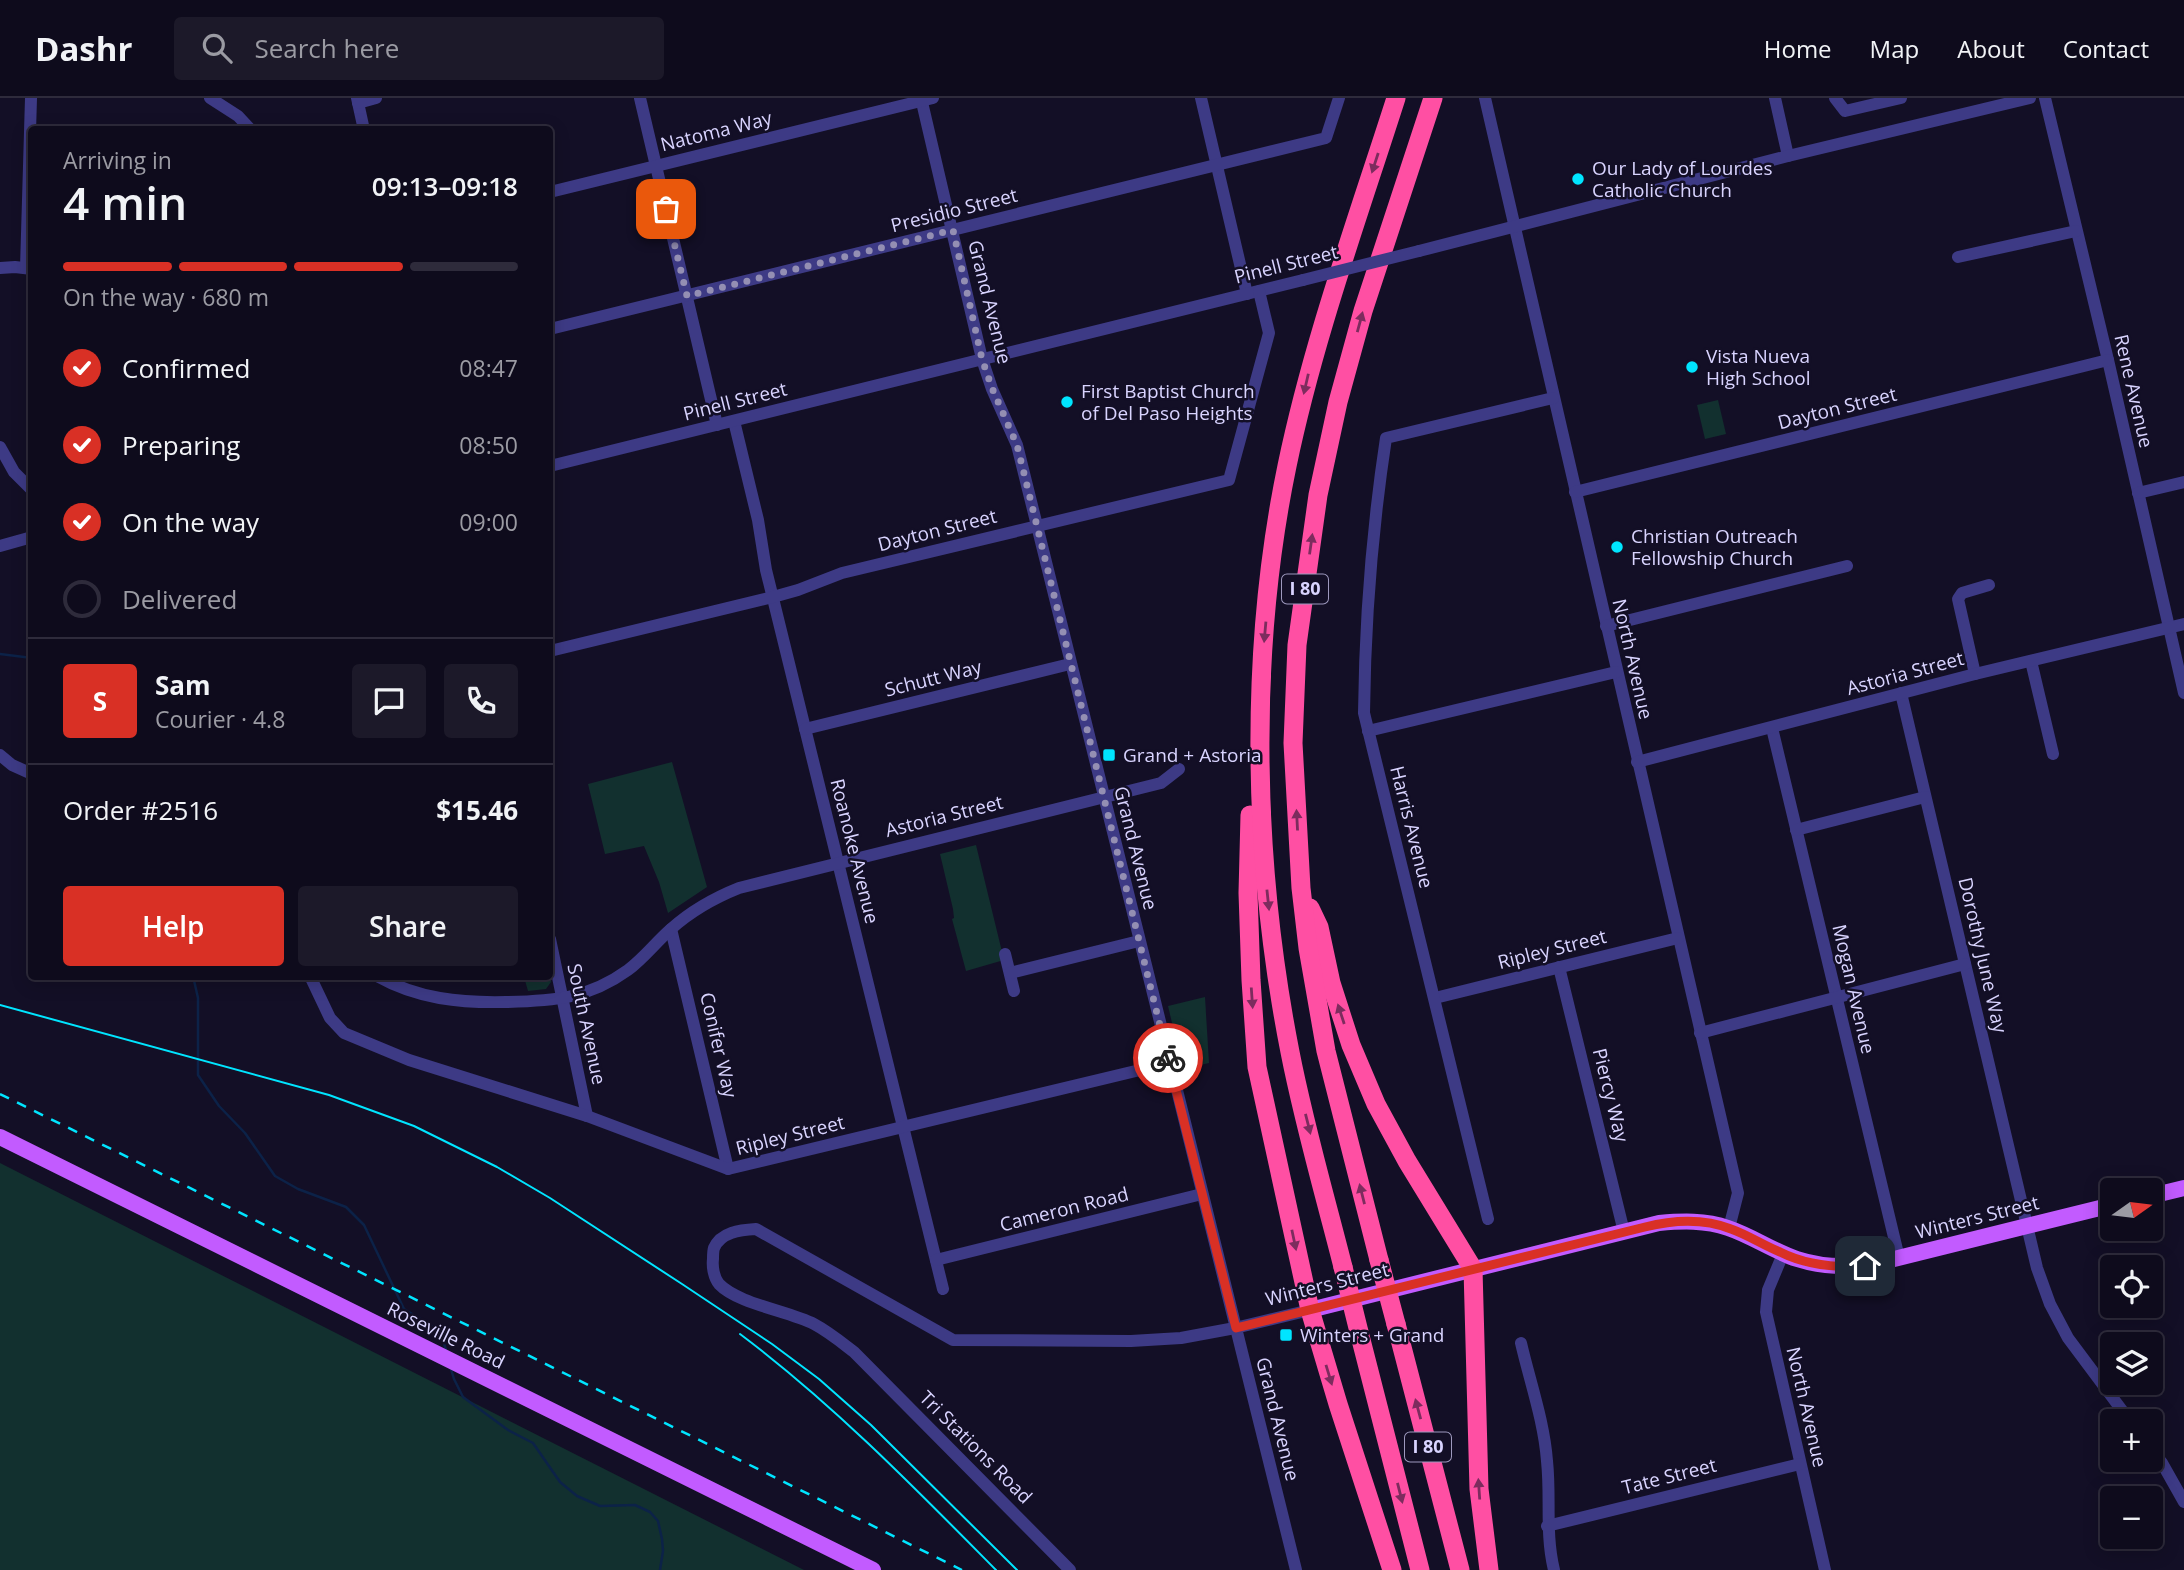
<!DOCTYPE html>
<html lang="en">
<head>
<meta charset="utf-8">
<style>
  body { margin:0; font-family:"Open Sans",sans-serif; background:#1c1929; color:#f1f3f6; height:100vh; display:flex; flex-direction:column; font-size:26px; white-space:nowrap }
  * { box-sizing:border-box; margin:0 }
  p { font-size:23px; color:#9b9ba3 }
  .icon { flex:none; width:38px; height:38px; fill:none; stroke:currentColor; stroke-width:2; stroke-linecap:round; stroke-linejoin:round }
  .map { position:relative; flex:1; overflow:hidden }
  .details { position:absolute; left:28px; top:28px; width:525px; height:854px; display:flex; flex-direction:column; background:#0e0b1c; border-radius:7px; box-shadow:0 4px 18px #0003,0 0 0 2px #2e2b3b }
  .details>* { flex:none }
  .needle { width:46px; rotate:76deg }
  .fabs { position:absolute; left:2100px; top:1080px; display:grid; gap:14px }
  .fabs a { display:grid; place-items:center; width:63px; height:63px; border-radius:7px; background:#0e0b1c; box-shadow:0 4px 18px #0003,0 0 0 2px #2e2b3b; font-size:35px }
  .pin { position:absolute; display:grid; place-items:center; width:60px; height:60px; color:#fff; margin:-30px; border-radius:14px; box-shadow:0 4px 10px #0006 }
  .courier { position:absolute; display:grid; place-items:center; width:70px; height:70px; margin:-35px; border:5px solid #d93025; border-radius:50%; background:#fff; color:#222; box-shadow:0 2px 9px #0007 }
  .summary em { font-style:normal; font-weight:600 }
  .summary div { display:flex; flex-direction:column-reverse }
  .summary { display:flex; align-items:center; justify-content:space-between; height:119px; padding:0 35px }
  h1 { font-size:46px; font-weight:600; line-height:52px }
  .bar { display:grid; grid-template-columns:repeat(4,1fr); gap:10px 7px; align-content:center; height:84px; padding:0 35px }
  .bar i { height:9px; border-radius:5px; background:#2e2b3b }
  .bar .active { background:#d93025 }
  .bar p { grid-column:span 4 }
  .line { display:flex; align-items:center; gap:18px; padding:0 35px; border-top:2px solid #2e2b3b }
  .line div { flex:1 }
  .round { display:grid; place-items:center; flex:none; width:74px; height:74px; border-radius:7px; background:#1c1929 }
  ol { padding:0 35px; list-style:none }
  li { display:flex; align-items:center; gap:21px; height:77px }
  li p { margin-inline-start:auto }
  li .icon { padding:7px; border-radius:50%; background:#d93025; color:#fff; stroke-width:4 }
  li:last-child { color:#9b9ba3 }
  li i { width:38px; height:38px; border:4px solid #2e2b3b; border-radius:50% }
  .primary-button { display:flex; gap:14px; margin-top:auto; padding:14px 35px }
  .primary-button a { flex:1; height:80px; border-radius:7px; background:#d93025; color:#fff; font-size:28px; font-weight:600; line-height:80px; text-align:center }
  .primary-button a+a { background:#1c1929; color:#f1f3f6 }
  header { display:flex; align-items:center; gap:42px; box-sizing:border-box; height:98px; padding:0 35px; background:#0e0b1c; border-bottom:2px solid #2e2b3b }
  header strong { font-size:33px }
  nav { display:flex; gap:38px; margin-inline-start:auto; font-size:24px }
  .search { width:490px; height:63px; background:#1c1929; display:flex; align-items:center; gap:18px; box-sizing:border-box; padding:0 24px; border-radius:7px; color:#9b9ba3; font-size:26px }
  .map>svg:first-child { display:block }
  .green { fill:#12302f }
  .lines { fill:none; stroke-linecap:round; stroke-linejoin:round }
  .stream { stroke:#0c2248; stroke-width:2.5 }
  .minor { stroke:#3d3a85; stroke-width:12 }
  .major { stroke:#c25bff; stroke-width:16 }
  .highway { stroke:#ff4fa3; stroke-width:19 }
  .tram { stroke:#00e5ff; stroke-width:2 }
  .rail { stroke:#00e5ff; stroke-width:2.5; stroke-dasharray:10 9; stroke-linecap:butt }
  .minor-bridge { stroke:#3d3a85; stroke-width:12 }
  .highway-bridge { stroke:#ff4fa3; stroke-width:19 }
  .oneway { fill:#7d2c5e }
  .done { stroke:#948fb3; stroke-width:7; stroke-dasharray:0 12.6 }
  .route { stroke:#d93025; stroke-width:9 }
  .poi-dot { fill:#00e5ff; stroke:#130f26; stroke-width:2.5 }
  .labels { text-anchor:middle; stroke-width:5; stroke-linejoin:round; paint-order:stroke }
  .shield { fill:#130f26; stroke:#9e99be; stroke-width:2 }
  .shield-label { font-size:18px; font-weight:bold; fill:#d9d4ff }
  .street-label { font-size:19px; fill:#d9d4ff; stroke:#130f26 }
  .poi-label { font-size:19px; fill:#d9d4ff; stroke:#130f26; text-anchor:start }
</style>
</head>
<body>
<header>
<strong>Dashr</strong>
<div class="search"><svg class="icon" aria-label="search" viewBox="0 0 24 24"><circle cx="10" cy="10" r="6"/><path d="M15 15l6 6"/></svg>Search here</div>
<nav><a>Home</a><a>Map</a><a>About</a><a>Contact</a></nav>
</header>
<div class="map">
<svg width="2184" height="1472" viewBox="0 0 2184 1472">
  <rect width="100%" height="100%" fill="#130f26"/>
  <g class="green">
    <path d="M1718 302 1726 336 1705 341 1697 307Z"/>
    <path d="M672 664 707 789 668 815 659 784 644 748 605 756 588 686Z"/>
    <path d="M976 747 1004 862 966 873 952 821 954 820 953 811 940 756Z"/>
    <path d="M550 875 551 884 546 891 528 893 524 879 550 878Z"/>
    <path d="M1205 899 1209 965 1183 971 1168 908Z"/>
    <path d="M0 1065 804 1472H0Z"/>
  </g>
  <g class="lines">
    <g class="stream">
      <path d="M0 556 32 560"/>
      <path d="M193 878 198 900V977L219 1008 245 1035 275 1078 298 1091 346 1109 364 1127 404 1211 440 1233 446 1252"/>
      <path d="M450 1268 454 1281 463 1299 508 1332 533 1345 560 1384 577 1398 600 1408 635 1407 650 1414 658 1423 662 1441 663 1453 660 1472"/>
    </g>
    <g class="minor">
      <path d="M210 0 238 18 251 32"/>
      <path d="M357 0 364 32"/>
      <path d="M640 0 717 327"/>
      <path d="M921 0 982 261 992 291 1017 347 1296 1472"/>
      <path d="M1201 0 1247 196"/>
      <path d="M1485 0 1738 1095 1729 1130"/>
      <path d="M1775 0 1788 58"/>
      <path d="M1835 0 1845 13 1901 0"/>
      <path d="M2045 0 2108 262 2184 595"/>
      <path d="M358 5 376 0"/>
      <path d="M550 94 933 0"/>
      <path d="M1419 153 1788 58 2030 0"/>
      <path d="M1958 159 2076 133"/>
      <path d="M0 170 15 169 32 171"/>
      <path d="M26 170 31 0"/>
      <path d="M550 231 1326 40 1339 0"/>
      <path d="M734 323 758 422 766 472 943 1191"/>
      <path d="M0 349 14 374 32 392"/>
      <path d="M550 368 1303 182"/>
      <path d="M1575 394 2108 262"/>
      <path d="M2138 395 2184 384"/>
      <path d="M0 448 32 439"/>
      <path d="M1606 528 1847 468"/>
      <path d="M550 553 773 499 798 492 842 475 1229 382 1269 235 1259 193"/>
      <path d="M2031 563 2053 656"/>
      <path d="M1975 576 1958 501 1962 495 1989 487"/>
      <path d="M1901 595 2037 1170 2050 1206 2068 1240 2130 1323"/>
      <path d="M1772 630 1899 1160"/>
      <path d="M805 631 1070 566"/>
      <path d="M1368 633 1616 574"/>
      <path d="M0 657 12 667 32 676"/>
      <path d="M1637 664 1975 576 2184 526"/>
      <path d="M1796 732 1925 699"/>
      <path d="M671 831 728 1071"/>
      <path d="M550 841 587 1018"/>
      <path d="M1005 856 1014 893"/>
      <path d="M1559 869 1624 1134"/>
      <path d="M1010 875 1139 843"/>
      <path d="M310 878 330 920 344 935 409 962 587 1018 728 1071 1169 965"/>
      <path d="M377 878C418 901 460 905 506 904 553 903 588 901 628 872 644 860 656 844 671 831 691 813 714 800 739 790L1161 685 1179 671"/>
      <path d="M1435 900 1678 840"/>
      <path d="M1700 935 1965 866"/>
      <path d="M1488 1121 1364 615C1365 523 1372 432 1386 340L1553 300"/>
      <path d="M1783 1156 1768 1192 1766 1214 1825 1472"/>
      <path d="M936 1162 1202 1096"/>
      <path d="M1521 1245C1530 1284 1544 1323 1547 1363 1551 1400 1545 1435 1554 1472"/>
      <path d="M2151 1351 2162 1365 2184 1404"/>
      <path d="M1547 1428 1800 1366"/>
      <path d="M1070 1472 854 1254C841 1244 829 1234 814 1226 789 1213 738 1206 719 1186 714 1180 712 1169 713 1161 713 1158 713 1153 714 1150 721 1134 740 1132 756 1131L953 1242 1131 1243 1181 1240 1235 1230 1310 1212"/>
    </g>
    <g class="major">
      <path d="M0 1039 873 1472"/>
      <path d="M2151 1098 2184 1090"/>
      <path d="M1310 1212 1659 1125C1682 1123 1705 1122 1728 1130 1752 1138 1773 1153 1797 1161 1825 1170 1853 1170 1882 1164L2112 1107"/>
    </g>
    <g class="highway">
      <path d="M1250 717 1248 795 1251 882 1257 969 1310 1212 1338 1306 1392 1472"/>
      <path d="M1310 810 1319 829 1331 885 1351 947 1376 1006 1407 1063 1473 1171 1479 1391 1489 1472"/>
      <path d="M1379 1162 1326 953 1308 850 1301 790 1293 645 1297 547 1318 397 1338 304 1363 213 1433 0"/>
      <path d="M1343 1169C1325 1098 1304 1026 1290 954 1253 766 1248 556 1287 368 1313 243 1357 122 1396 0"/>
      <path d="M1396 1226 1460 1472"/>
      <path d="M1359 1234 1420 1472"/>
    </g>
    <g class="tram">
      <path d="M0 907 329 997 414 1028 497 1069 550 1100 682 1186 772 1246 819 1281 871 1327 1017 1472"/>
      <path d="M740 1236C833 1306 914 1389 996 1472"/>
    </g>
    <path class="rail" d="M0 996 962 1472"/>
    <path class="minor-bridge" d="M1303 182 1419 153"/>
    <g class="highway-bridge">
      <path d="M1379 1162 1396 1226"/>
      <path d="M1343 1169 1359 1234"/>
    </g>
  </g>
  <defs><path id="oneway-solid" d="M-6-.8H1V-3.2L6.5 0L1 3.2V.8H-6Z" transform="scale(1.75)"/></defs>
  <g class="oneway">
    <use href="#oneway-solid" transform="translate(1375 65) rotate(108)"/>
    <use href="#oneway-solid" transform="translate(1360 224) rotate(-75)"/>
    <use href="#oneway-solid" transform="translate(1306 286) rotate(103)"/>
    <use href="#oneway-solid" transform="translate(1311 446) rotate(-82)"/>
    <use href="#oneway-solid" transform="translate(1265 534) rotate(95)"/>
    <use href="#oneway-solid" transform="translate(1297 722) rotate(-93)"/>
    <use href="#oneway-solid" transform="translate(1268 802) rotate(84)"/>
    <use href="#oneway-solid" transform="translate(1252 900) rotate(86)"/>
    <use href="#oneway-solid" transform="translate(1341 916) rotate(-108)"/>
    <use href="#oneway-solid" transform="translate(1308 1026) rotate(76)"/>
    <use href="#oneway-solid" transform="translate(1362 1096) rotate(-104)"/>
    <use href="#oneway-solid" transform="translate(1294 1142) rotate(78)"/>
    <use href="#oneway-solid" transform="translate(1329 1277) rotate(73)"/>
    <use href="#oneway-solid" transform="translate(1418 1311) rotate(-105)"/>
    <use href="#oneway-solid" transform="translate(1479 1391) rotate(-94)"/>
    <use href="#oneway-solid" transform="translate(1400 1395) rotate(76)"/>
  </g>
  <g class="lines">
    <path class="done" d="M666 111 687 198 953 132 982 261 992 290 1017 347 1168 960"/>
    <path class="route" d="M1168 960 1236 1230 1645 1129C1673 1122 1703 1120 1731 1131 1748 1137 1763 1147 1780 1154 1806 1167 1836 1170 1865 1168"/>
  </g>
  <g class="poi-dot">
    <circle cx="1578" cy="81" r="7"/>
    <circle cx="1692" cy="269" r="7"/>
    <circle cx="1067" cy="304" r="7"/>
    <circle cx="1617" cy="449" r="7"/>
    <rect x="1102" y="650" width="14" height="14" rx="3.5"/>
    <rect x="1279" y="1230" width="14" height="14" rx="3.5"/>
  </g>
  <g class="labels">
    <g class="shield">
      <rect x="1282" y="476.5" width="46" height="29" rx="5"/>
      <rect x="1405" y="1334.5" width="46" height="29" rx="5"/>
    </g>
    <g class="shield-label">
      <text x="1305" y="497">I 80</text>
      <text x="1428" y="1355">I 80</text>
    </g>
    <g class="street-label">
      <text transform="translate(716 33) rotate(-14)" y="7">Natoma Way</text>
      <text transform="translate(954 112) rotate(-14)" y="7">Presidio Street</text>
      <text transform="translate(1286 166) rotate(-14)" y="7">Pinell Street</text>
      <text transform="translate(990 204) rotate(76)" y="7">Grand Avenue</text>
      <text transform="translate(2134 293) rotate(77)" y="7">Rene Avenue</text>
      <text transform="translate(735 303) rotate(-14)" y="7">Pinell Street</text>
      <text transform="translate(1837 310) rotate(-14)" y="7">Dayton Street</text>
      <text transform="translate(937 432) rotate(-14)" y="7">Dayton Street</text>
      <text transform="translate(1633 561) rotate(77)" y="7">North Avenue</text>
      <text transform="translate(1905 575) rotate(-15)" y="7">Astoria Street</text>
      <text transform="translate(933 580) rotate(-14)" y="7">Schutt Way</text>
      <text transform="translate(944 718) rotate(-14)" y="7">Astoria Street</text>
      <text transform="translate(1412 729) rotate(76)" y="7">Harris Avenue</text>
      <text transform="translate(1136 750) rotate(76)" y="7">Grand Avenue</text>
      <text transform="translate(855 753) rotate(76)" y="7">Roanoke Avenue</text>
      <text transform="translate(1552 851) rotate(-14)" y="7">Ripley Street</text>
      <text transform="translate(1983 857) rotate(77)" y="7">Dorothy June Way</text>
      <text transform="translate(1854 891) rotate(77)" y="7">Mogan Avenue</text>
      <text transform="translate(587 926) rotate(78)" y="7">South Avenue</text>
      <text transform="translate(719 947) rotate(77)" y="7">Conifer Way</text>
      <text transform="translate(1611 997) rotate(76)" y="7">Piercy Way</text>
      <text transform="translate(790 1037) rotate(-14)" y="7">Ripley Street</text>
      <text transform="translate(1064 1111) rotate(-14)" y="7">Cameron Road</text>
      <text transform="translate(1977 1119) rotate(-14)" y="7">Winters Street</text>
      <text transform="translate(1327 1186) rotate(-14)" y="7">Winters Street</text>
      <text transform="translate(446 1237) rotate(26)" y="7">Roseville Road</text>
      <text transform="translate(1807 1309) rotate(77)" y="7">North Avenue</text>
      <text transform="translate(1278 1321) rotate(76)" y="7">Grand Avenue</text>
      <text transform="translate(976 1349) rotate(45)" y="7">Tri Stations Road</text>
      <text transform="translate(1669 1378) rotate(-14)" y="7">Tate Street</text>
    </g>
    <g class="poi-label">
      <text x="1592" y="77">Our Lady of Lourdes<tspan x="1592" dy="22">Catholic Church</tspan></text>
      <text x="1706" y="265">Vista Nueva<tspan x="1706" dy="22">High School</tspan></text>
      <text x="1081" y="300">First Baptist Church<tspan x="1081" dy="22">of Del Paso Heights</tspan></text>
      <text x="1631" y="445">Christian Outreach<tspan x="1631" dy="22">Fellowship Church</tspan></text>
      <text x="1123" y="664">Grand + Astoria</text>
      <text x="1300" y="1244">Winters + Grand</text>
    </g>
  </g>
</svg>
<div class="fabs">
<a><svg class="needle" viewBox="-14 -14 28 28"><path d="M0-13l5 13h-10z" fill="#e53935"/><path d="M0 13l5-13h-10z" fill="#9b9ba3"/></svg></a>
<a><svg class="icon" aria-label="locate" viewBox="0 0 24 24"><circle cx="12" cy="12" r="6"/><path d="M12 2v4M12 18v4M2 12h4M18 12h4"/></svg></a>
<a><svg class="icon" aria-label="layers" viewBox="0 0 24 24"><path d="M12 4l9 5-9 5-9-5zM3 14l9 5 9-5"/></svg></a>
<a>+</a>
<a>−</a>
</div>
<div class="pin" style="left:666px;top:111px;background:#ea580c"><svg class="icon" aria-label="bag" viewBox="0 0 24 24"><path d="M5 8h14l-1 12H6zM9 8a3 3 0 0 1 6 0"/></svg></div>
<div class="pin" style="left:1865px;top:1168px;background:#1f2937"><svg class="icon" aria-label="home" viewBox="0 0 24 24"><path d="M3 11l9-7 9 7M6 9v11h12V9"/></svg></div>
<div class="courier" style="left:1168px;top:960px"><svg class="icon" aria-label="bike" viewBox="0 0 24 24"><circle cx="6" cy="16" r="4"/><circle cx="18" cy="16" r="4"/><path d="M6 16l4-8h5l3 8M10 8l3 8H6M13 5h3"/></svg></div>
<section class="details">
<div class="summary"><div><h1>4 min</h1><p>Arriving in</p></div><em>09:13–09:18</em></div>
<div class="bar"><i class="active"></i><i class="active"></i><i class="active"></i><i></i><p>On the way · 680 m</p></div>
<ol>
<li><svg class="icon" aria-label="check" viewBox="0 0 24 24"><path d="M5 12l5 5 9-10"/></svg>Confirmed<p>08:47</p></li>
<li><svg class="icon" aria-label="check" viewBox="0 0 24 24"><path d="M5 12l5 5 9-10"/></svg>Preparing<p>08:50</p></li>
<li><svg class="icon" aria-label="check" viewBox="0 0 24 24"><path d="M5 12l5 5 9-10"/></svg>On the way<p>09:00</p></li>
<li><i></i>Delivered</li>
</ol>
<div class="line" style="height:126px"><b class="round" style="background:#d93025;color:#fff">S</b><div><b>Sam</b><p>Courier · 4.8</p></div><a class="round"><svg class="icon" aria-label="chat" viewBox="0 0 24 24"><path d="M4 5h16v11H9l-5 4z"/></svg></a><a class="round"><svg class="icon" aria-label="phone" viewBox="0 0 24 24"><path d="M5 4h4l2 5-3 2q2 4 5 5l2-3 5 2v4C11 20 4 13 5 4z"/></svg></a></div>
<div class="line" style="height:91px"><div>Order #2516</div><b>$15.46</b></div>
<div class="primary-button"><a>Help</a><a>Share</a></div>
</section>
</div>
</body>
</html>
